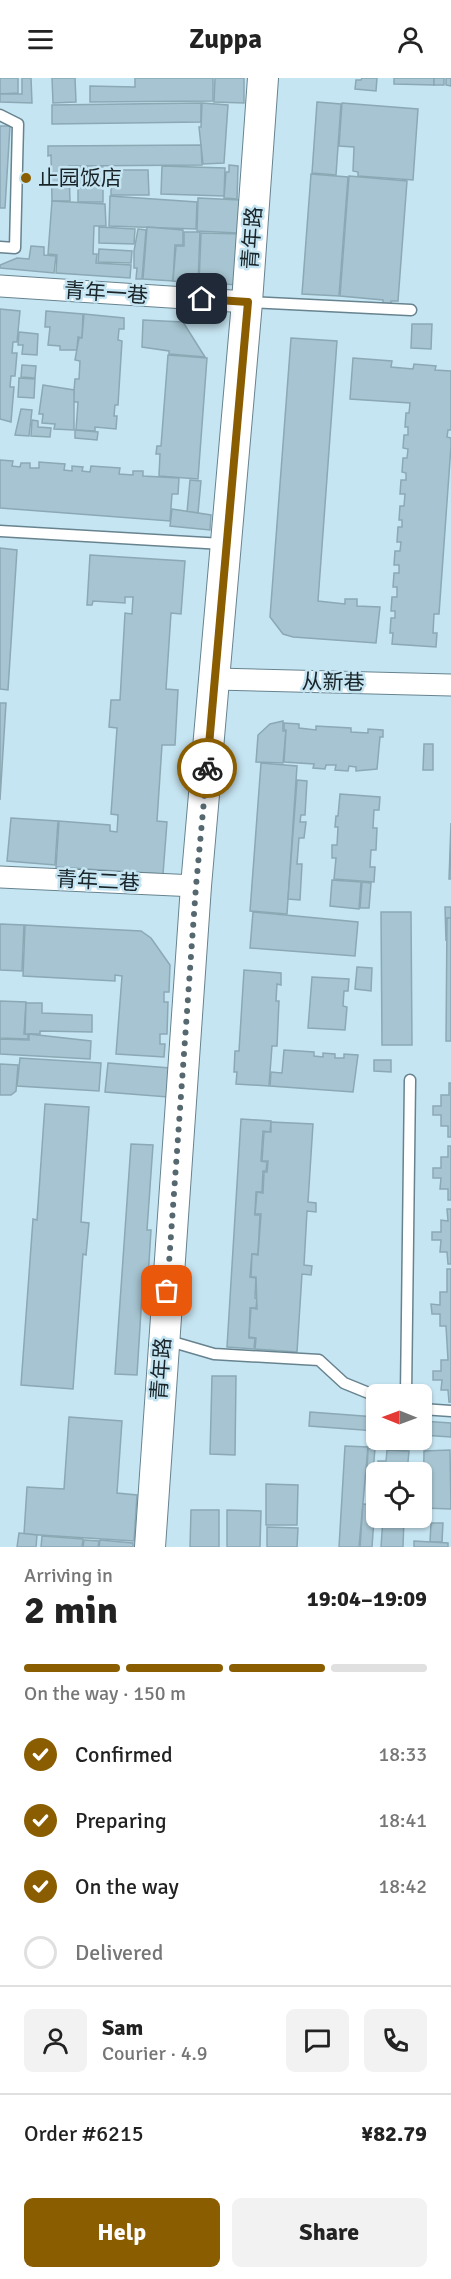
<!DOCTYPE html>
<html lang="en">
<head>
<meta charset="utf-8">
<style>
  body { margin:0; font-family:Signika,"Noto Sans SC",sans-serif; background:#f2f2f2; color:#222; height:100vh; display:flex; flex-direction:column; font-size:22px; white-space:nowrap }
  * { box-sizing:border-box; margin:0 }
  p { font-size:20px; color:#767676 }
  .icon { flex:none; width:33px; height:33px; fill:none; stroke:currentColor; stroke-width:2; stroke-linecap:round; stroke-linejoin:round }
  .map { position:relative; height:1469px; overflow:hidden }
  .details { display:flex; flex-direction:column; background:#fff; flex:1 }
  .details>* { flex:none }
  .needle { width:39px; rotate:271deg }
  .controls { position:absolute; left:366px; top:1306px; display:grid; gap:12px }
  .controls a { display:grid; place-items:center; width:66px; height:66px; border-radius:9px; background:#fff; box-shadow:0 2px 4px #0004; font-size:30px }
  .pin { position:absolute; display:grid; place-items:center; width:51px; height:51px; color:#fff; margin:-26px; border-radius:12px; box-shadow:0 3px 9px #0006 }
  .courier { position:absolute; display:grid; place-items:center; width:60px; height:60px; margin:-30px; border:4px solid #8a5d00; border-radius:50%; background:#fff; color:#222; box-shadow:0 2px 8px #0007 }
  .summary em { font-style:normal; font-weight:800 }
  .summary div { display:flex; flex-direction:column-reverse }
  .summary { display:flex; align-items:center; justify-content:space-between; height:102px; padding:0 24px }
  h1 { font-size:39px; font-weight:800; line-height:45px }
  .bar { display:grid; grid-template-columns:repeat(4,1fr); gap:9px 6px; align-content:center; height:72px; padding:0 24px }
  .bar i { height:8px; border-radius:4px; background:#e0e0e0 }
  .bar .selected { background:#8a5d00 }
  .bar p { grid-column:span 4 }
  .line { display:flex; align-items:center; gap:15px; padding:0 24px; border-top:2px solid #e0e0e0 }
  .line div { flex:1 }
  .round { display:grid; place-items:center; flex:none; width:63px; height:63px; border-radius:9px; background:#f2f2f2 }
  ol { padding:0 24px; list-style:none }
  li { display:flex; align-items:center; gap:18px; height:66px }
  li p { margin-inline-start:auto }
  li .icon { padding:6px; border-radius:50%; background:#8a5d00; color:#fff; stroke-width:4 }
  li:last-child { color:#767676 }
  li i { width:33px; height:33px; border:3px solid #e0e0e0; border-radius:50% }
  .cta { display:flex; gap:12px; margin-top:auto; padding:12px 24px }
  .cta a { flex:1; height:69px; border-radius:9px; background:#8a5d00; color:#fff; font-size:24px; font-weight:800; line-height:69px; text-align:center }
  .cta a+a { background:#f2f2f2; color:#222 }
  header { display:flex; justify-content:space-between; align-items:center; height:78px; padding:0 24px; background:#fff; font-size:27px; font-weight:800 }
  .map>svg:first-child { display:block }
  .building { fill:#a6c4d1; stroke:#8ba8b5; stroke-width:1.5 }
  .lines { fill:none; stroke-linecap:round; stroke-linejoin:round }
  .lane-casing { stroke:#67838f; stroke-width:13 }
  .street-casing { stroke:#67838f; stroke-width:23 }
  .secondary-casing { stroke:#67838f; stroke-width:32 }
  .lane { stroke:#fff; stroke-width:10 }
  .street { stroke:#fff; stroke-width:21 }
  .secondary { stroke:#fff; stroke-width:30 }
  .done { stroke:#56686f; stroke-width:6; stroke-dasharray:0 10.8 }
  .route { stroke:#8a5d00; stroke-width:8 }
  .poi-dot { fill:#8a5d00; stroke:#c6e5f2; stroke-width:2 }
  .labels { text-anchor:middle; stroke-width:5; stroke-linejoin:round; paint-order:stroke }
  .poi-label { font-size:21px; fill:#192429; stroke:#c6e5f2; text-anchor:start }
  .street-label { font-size:21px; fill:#192429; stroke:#c6e5f2 }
</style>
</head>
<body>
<header><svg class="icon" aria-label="menu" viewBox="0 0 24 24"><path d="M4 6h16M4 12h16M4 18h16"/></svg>Zuppa<svg class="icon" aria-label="person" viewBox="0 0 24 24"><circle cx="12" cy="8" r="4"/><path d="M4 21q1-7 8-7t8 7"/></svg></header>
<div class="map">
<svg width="451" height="1469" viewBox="0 0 451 1469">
  <rect width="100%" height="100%" fill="#c6e5f2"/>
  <g class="building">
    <path d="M0 0H18V15L0 16Z"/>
    <path d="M22 0H31L32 25 0 24V16H22Z"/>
    <path d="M52 0H75L76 24 53 25Z"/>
    <path d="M135 0H213V23L90 24V8L135 9Z"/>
    <path d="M215 0H244V25L214 24Z"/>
    <path d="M362 0H377L376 13 355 11 356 2H361Z"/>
    <path d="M394 0H434V7L394 6Z"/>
    <rect x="434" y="0" width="10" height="7"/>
    <path d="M446 0H451V8L446 7Z"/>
    <path d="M317 24 341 26 336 97 312 95Z"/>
    <path d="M201 25V44L52 46V27Z"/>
    <path d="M202 25 228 27 224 85 203 86 199 49H201Z"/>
    <path d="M342 25 418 31 413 102 358 98V94L353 93 354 69 339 68Z"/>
    <path d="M0 48H10L5 130H0Z"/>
    <path d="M201 67 202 87 69 88 70 123H52L51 77 48 78V68Z"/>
    <path d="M229 87 238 88 237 121 224 120 226 94H229Z"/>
    <path d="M162 88 225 90 224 118 161 116Z"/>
    <path d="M71 89H103V124H78V102H71Z"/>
    <path d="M111 92H148L149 117H111Z"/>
    <path d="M311 96 348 99 339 218 302 216Z"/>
    <path d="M349 98 407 103 398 223H391V227H383V222L340 218Z"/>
    <path d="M110 118 197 124 196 151 109 148Z"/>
    <path d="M198 120 240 122 238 155 197 153Z"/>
    <path d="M52 123 105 126 106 148H94L93 176H97L96 185 131 187 130 200 56 195 57 177 48 176Z"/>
    <path d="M99 149 135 151 134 166 99 165Z"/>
    <path d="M147 149 183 152V167H175L173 203 143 201Z"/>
    <path d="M138 151 146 152 142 201H136L137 190H134V173Z"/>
    <path d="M184 154H200L198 205 173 203 176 168H184Z"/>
    <path d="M201 155 242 156 241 207 199 205Z"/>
    <path d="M31 168 44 169V177L56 178 54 195 0 190V187L17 180 29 181Z"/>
    <path d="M99 171 132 173 131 185 98 184Z"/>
    <path d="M0 231 20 233 17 264H13L12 275H17L15 298H11L10 309H14L11 344 0 341Z"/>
    <path d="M46 233 83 236 82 260 78 259 77 272H60V268L48 267 50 249H45Z"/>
    <path d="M84 236 124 240V251H119L118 262 122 263 118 327H115L114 338H117L116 351 95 349V353L76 352 78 324H73L75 301H79L80 283 75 282 79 260H82Z"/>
    <path d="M143 242 183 244 205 279 169 276V273L142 269Z"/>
    <path d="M412 246H432L431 271 411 270Z"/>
    <path d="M19 254 38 256 37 277 22 276 23 267H18Z"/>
    <path d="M291 260 337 263 318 523 345 526V521H357V528L380 529 376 565 293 559 283 556 270 539Z"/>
    <path d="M168 277 207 280 198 401 159 398 160 376H156L157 368H161Z"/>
    <path d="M353 280 392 283 391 289 413 291 414 286 436 288 435 292 451 293V352H448L447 359 451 360V368L439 536H434L433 555H437L436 569 392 566 393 555H390L391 540H395V533H391L392 519H397V509H393L394 495H399V487H394L395 473H400L401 464H397L398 449H402V442H399L400 428H404L405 416H400L401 402H406V395L402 394 403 380H407L408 371 403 370 404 357H408V349H405L406 335H409L410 325 350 321Z"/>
    <path d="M22 287 36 288 35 300 21 299Z"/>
    <path d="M19 300 35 301 34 320 18 319Z"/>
    <path d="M43 307 74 312V352L54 351 55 346 42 345 43 336H39Z"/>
    <path d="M21 331 32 332 29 358 15 357Z"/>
    <path d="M32 342 38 343V349L51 350 50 359 31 358Z"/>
    <path d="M75 352 98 354 97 362 75 360Z"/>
    <path d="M0 382 13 383 12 388 20 389 21 385H30V390H39V384L65 386 64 392 72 393V388L83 389 82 393 90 394 91 388 120 390 119 396 133 397V393H143V398L179 400 178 416H172L170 443 0 430Z"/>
    <path d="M190 402 201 403 198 435 187 434Z"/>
    <path d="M172 431 211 437 210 452 170 448Z"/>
    <path d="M0 470 17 472 8 612 0 611Z"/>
    <path d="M90 477 185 483 181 536 171 535 166 611 178 612 175 667H162L157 743 167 744 163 796 56 789 59 743 110 747V753L117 754 118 737 111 736 117 650 109 649 111 622H120L125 535 132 536 133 519H125V525L93 523 92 527H87Z"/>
    <path d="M0 625H6L0 722Z"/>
    <path d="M283 643V653H286L283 685 256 684 258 657 270 646Z"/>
    <path d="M284 645 299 646V650L316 652V648L351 650V654L368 655V651L383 652V659H380L377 691 356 693V689L349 688 348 693 335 692 336 687H326L325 691 313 690 314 686 284 684 286 652H284Z"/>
    <path d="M424 666H433V692H423Z"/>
    <path d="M261 685 297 688 287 836 250 833Z"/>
    <path d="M297 702 307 703 305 737H301L300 744H306L304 760H299L297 786H302L300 822 288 821Z"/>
    <path d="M340 716 380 719 379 732H374L373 750H377L376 772H371L370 789H375L374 804 334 801 336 780H332V767H337L338 749H335L336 738H338Z"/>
    <path d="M11 740 58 743 55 787 7 783Z"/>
    <path d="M451 745V801H449Z"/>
    <path d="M332 802 361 804 359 831 330 828Z"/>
    <path d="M362 804 371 805 369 830H360Z"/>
    <path d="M445 829H451V840H446V863Z"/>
    <path d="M253 834 358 844 355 878 250 870Z"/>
    <path d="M381 834H411L412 967H382Z"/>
    <path d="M447 840H451V963H446Z"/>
    <path d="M0 846 24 847 22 893 0 892Z"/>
    <path d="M25 847 141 853 151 860 170 887 169 914H164V924H168L167 956H160V966H165L164 979 116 976 122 898 115 897V903L23 898Z"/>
    <path d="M357 889 372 890 371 913 355 911Z"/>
    <path d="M244 892 281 895V907L277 906 276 923H279L277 968H272L269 1008 236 1006 237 994H234L235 973H239Z"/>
    <path d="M312 899 349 901 348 913H344L343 928 347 929 345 952 308 950Z"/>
    <path d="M0 923 26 924 24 956H28V961L0 960Z"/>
    <path d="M26 925H42V935L92 937V954L40 953V956H25Z"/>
    <path d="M29 956 91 963 90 981 0 976V961L29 962Z"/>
    <path d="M284 972 314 974V978L323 979V975L335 976V980H344V976L358 977 353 1014 270 1008 271 994 282 995Z"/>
    <path d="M20 980 101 985 99 1013 17 1008Z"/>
    <path d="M374 982H391V994L374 993Z"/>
    <path d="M108 985 170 990 168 1019 105 1014Z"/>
    <path d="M0 986 18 987 16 1013 11 1017H0Z"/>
    <path d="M449 1005H451V1059H448V1048H441V1037H433V1028H441V1017H449Z"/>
    <path d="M45 1026 89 1029 81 1144 89 1145 86 1177 83 1176 73 1311 21 1307 33 1141 37 1142Z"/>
    <path d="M241 1041 271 1043 270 1054 263 1053 261 1083 267 1084 266 1093H263L262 1114H256L255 1137H260L258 1176H252L250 1199 256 1200 255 1220 257 1221 256 1230H250L249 1260H255L254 1271 227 1269Z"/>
    <path d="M271 1044 313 1046 308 1124 316 1125V1134L307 1133 304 1187 312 1188 311 1197 302 1196 297 1274 255 1271 256 1260 249 1259 251 1230 257 1231 256 1199H251L252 1176 258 1177 261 1136H255L257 1114 263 1115 264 1094H267L268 1083H262L264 1054H271Z"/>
    <path d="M131 1066 153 1067 147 1152H151L148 1200H143L137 1297 115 1296Z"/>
    <path d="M448 1068H451V1122H448V1111H440L441 1100H433V1090H441V1079H448Z"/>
    <path d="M447 1131H451V1186H448L447 1174H440L441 1162H432V1154H441V1142L448 1143Z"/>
    <path d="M447 1191H451V1324H449L448 1312H441L442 1302H433V1293H441V1282H448L446 1248H440V1236H432L431 1226 440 1227V1214H447Z"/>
    <path d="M212 1298H236L235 1377 210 1376Z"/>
    <path d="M310 1334 376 1339V1353L309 1348Z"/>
    <path d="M69 1339 122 1343 117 1415 137 1417 134 1463 24 1456 27 1409 64 1411Z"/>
    <path d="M422 1343 451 1345V1359L422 1357Z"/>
    <path d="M345 1368 368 1369 359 1469H339Z"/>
    <path d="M368 1370H375L373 1395H367Z"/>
    <path d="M387 1372 409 1373 407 1395H378V1383H386Z"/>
    <path d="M450 1372 451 1431 423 1430 424 1373Z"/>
    <path d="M409 1385H416L415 1395H408Z"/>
    <path d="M266 1406 298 1407 297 1447H266Z"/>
    <path d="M363 1426 375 1427 372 1469H360Z"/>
    <path d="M191 1432H219V1469H190Z"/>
    <path d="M227 1432 261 1433 260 1469H227Z"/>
    <path d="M383 1440H404L403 1469H381Z"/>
    <path d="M431 1445H443L442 1464H430Z"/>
    <path d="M267 1449 298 1450 297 1469H267Z"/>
    <path d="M19 1455 37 1457 36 1469H17Z"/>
    <path d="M42 1458 83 1461 82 1469H41Z"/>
    <path d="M84 1462 99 1463 98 1469H83Z"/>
    <path d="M100 1462 133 1465V1469H99Z"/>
    <path d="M414 1463 448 1465V1469H414Z"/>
  </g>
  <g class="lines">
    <g class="lane-casing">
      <g id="lane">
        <path d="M0 37 18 46 15 170 0 169"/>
        <path d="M248 224 411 232"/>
        <path d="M0 453 223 466"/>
        <path d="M166 1262 214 1276 319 1282 344 1305 376 1318"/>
        <path d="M406 1317 410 1002"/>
        <path d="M422 1331 451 1333"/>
      </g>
    </g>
    <g class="street-casing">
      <g id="street">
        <path d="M0 208 247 224"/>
        <path d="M216 601 451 607"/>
        <path d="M0 799 196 808"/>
      </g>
    </g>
    <g class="secondary-casing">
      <path id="secondary" d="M150 1469 196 808 247 224 263 0"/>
    </g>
    <use href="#lane" class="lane"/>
    <use href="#street" class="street"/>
    <use href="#secondary" class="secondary"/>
  </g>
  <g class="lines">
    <path class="done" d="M167 1213 196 808 207 690"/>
    <path class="route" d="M202 221 248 224 207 690"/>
  </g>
  <circle class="poi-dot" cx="26" cy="100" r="6"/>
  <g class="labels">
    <g class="poi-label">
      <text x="38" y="107">止园饭店</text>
    </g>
    <g class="street-label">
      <text transform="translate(252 160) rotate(-86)" y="7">青年路</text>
      <text transform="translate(106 215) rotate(4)" y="7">青年一巷</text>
      <text transform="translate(333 604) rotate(1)" y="7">从新巷</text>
      <text transform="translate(98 803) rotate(3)" y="7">青年二巷</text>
      <text transform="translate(161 1291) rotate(-86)" y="7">青年路</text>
    </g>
  </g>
</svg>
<div class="controls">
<a><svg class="needle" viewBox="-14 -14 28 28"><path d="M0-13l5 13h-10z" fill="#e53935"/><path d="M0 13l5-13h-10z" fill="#767676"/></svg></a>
<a><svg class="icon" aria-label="locate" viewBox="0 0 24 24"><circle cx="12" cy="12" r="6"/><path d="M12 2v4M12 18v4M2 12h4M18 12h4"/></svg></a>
</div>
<div class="pin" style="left:167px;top:1213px;background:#ea580c"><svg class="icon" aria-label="bag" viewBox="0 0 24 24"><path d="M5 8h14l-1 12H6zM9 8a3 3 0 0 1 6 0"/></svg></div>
<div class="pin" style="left:202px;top:221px;background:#1f2937"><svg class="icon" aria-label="home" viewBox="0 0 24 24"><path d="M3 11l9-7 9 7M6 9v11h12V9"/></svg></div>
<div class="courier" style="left:207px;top:690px"><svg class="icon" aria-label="bike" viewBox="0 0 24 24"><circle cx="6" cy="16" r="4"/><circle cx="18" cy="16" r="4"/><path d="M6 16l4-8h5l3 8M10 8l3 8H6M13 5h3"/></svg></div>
</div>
<section class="details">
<div class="summary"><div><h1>2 min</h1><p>Arriving in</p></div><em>19:04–19:09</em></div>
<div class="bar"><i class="selected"></i><i class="selected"></i><i class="selected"></i><i></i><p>On the way · 150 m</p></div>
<ol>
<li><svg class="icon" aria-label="check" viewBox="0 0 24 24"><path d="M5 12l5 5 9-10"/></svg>Confirmed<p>18:33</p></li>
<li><svg class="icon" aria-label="check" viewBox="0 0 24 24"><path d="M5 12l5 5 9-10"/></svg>Preparing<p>18:41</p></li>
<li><svg class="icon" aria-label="check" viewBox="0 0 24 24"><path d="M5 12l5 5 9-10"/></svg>On the way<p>18:42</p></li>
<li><i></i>Delivered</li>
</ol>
<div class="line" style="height:108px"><a class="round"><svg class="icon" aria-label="person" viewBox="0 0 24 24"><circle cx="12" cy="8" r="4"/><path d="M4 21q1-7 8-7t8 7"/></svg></a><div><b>Sam</b><p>Courier · 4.9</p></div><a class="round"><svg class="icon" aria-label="chat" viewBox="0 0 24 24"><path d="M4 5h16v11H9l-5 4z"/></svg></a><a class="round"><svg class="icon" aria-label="phone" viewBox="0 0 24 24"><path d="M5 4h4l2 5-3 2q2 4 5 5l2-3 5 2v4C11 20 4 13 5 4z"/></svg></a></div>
<div class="line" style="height:78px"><div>Order #6215</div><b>¥82.79</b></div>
<div class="cta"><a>Help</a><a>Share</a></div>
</section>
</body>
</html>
